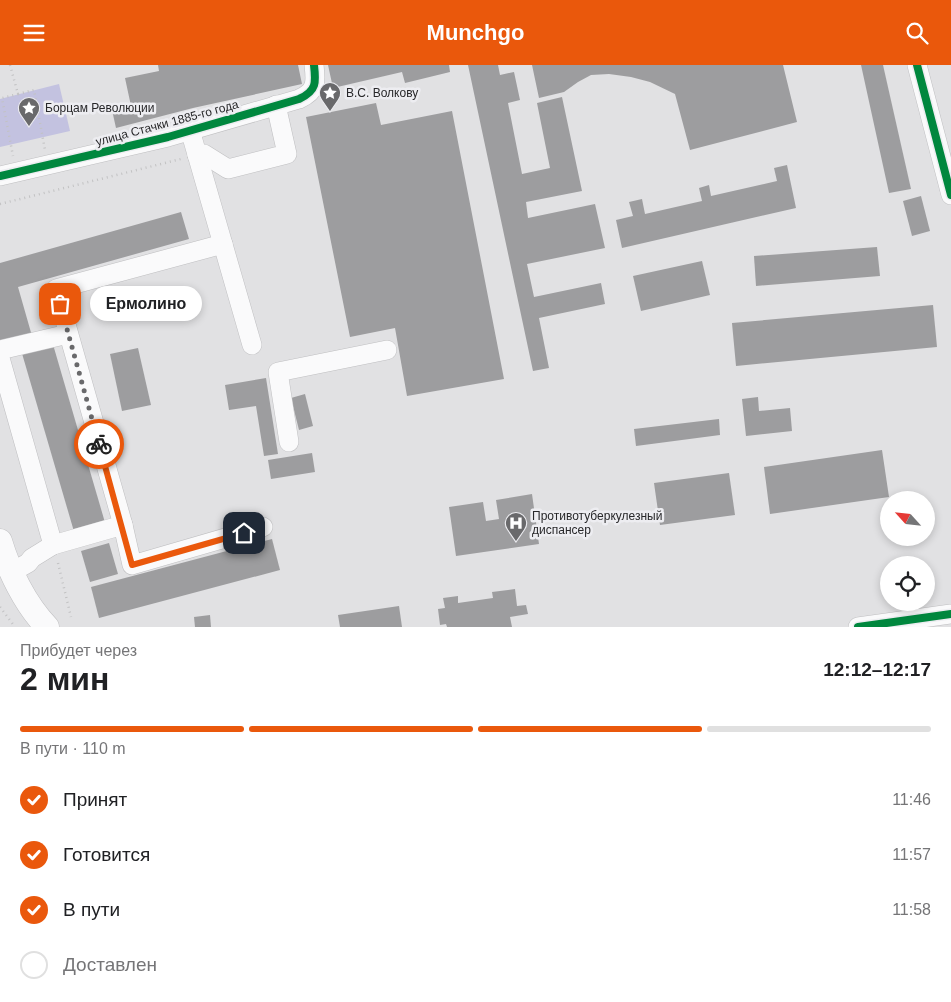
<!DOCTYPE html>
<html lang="ru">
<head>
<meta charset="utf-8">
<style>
  body { margin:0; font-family:Helvetica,sans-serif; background:#f2f2f2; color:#202124; height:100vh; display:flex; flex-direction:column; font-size:19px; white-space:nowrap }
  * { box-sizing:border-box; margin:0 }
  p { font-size:16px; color:#757577 }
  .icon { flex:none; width:28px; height:28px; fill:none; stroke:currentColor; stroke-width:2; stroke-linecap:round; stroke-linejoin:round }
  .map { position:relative; height:562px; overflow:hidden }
  .details { display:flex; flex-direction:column; background:#fff; flex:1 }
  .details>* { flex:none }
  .needle { width:32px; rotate:297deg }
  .tools { position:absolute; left:880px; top:426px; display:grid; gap:10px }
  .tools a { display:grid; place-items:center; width:55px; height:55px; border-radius:50%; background:#fff; box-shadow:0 2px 8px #0003; font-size:25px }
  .pin { position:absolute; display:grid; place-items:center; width:42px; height:42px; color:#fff; margin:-21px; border-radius:10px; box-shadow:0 2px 8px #0006 }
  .courier { position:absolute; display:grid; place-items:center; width:50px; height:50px; margin:-25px; border:4px solid #ea580c; border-radius:50%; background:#fff; color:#222; box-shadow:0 1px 6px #0007 }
  .bubble { position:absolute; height:35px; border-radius:18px; background:#fff; box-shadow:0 2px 8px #0003; font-size:16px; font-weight:800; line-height:35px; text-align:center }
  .headline em { font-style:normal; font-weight:800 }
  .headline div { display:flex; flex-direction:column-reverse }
  .headline { display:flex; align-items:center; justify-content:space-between; height:85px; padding:0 20px }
  h1 { font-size:32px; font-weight:800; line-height:38px }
  .bar { display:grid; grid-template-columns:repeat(4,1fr); gap:8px 5px; align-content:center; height:60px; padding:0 20px }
  .bar i { height:6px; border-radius:4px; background:#e0e0e0 }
  .bar .active { background:#ea580c }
  .bar p { grid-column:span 4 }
  ol { padding:0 20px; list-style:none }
  li { display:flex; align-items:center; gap:15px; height:55px }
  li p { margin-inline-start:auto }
  li .icon { padding:5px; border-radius:50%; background:#ea580c; color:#fff; stroke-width:4 }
  li:last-child { color:#757577 }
  li i { width:28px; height:28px; border:2px solid #e0e0e0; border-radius:50% }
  header { display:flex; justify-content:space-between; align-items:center; height:65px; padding:0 20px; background:#ea580c; color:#fff; font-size:22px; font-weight:800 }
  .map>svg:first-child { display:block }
  .green { fill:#c3c2e0 }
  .building { fill:#9d9d9f }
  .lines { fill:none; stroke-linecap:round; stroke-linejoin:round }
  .minor-casing { stroke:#bfbfc1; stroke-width:20 }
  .major-casing { stroke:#bfbfc1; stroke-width:25 }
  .path { stroke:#c2c2c3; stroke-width:2.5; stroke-dasharray:1 4; stroke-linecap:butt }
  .minor { stroke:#fafafb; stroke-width:19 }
  .major { stroke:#fafafb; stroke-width:24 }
  .cycleway-casing { stroke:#ededf1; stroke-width:11 }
  .cycleway { stroke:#00873e; stroke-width:8 }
  .done { stroke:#69696b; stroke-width:5; stroke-dasharray:0 9 }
  .route { stroke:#ea580c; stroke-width:6 }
  .labels { text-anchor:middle; stroke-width:5; stroke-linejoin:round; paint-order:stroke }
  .poi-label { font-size:12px; fill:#28282a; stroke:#ededf1; text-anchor:start }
  .street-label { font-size:12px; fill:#28282a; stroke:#ededf1 }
</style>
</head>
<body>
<header><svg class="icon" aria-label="menu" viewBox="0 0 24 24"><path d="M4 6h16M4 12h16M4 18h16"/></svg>Munchgo<svg class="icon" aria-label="search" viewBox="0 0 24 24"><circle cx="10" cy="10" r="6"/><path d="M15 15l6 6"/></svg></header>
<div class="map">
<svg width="951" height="562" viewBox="0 0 951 562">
  <rect width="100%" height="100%" fill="#e1e1e3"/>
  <path class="green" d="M59 19 70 66 0 82V34Z"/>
  <g class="building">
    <path d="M158 0H298L302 19 193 43 116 63 112 45 131 41 125 13 159 6Z"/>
    <path d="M328 0H449L450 7 405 18 402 7 333 23Z"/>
    <path d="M468 0H498L500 10 514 7 520 35 508 38 522 109 550 103 537 38 562 32 582 126 526 137 528 153 595 139 605 183 527 199 534 232 601 218 605 239 539 253 549 303 533 306Z"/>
    <path d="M532 0H783L797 57 690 85 675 29 650 17 631 12 609 9 591 10 578 17 564 27 539 33Z"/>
    <path d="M861 0H883L911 124 889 128Z"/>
    <path d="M376 38 381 60 452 46 504 314 407 331 395 263 350 272 306 52Z"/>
    <path d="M787 100 796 143 622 183 616 155 633 151 629 137 642 134 645 149 702 136 699 123 709 120 711 131 777 116 774 103Z"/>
    <path d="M921 131 930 166 912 171 903 136Z"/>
    <path d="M181 147 189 174 18 222 32 271 0 280V198Z"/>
    <path d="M877 182 880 211 756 221 754 191Z"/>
    <path d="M702 196 710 230 641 246 633 211Z"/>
    <path d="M933 240 937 282 736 301 732 258Z"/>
    <path d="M52 276 106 461 75 470 21 285Z"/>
    <path d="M138 283 151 340 122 346 110 289Z"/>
    <path d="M266 313 278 389 264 391 256 341 229 345 225 320Z"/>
    <path d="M305 329 313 361 299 365 291 333Z"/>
    <path d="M758 332 759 346 790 343 792 366 746 371 742 334Z"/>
    <path d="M719 354 720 370 636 381 634 364Z"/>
    <path d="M882 385 889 432 770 449 764 402Z"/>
    <path d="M312 388 315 407 271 414 268 395Z"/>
    <path d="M729 408 735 450 660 460 654 418Z"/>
    <path d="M532 429 539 479 456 491 449 442 483 437 486 456 499 454 496 435Z"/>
    <path d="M272 474 280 505 99 553 91 522Z"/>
    <path d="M109 478 118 509 90 517 81 486Z"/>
    <path d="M515 524 517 541 526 540 528 549 510 552 512 562H447L446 559 440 560 438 544 445 543 443 533 458 531V538L493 533 492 527Z"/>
    <path d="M399 541 402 562H340L338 550Z"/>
    <path d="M210 550 211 562H195L194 552Z"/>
  </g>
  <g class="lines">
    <g class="minor-casing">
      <g id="minor">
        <path d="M917 0 951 130"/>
        <path d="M190 65 252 280"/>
        <path d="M197 90 204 89 228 104 287 89 276 40"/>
        <path d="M0 111 168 72 299 34C317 26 316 17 314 0"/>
        <path d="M0 285 68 269"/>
        <path d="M0 293 53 480"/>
        <path d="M289 377 278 307 387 285"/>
        <path d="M123 460 132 500 263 462"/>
        <path d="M12 507 28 498 32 493 53 480 123 460 56 224 223 179"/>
        <path d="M858 562 951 549"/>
      </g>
    </g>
    <g class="major-casing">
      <path id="major" d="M0 476C9 506 25 539 47 562"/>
    </g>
    <g class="path">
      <path d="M10 0 18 29 2 33 13 91"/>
      <path d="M18 29 34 25 45 85"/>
      <path d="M0 139 181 94"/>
      <path d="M58 498 71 552"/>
      <path d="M0 542 15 562"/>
    </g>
    <use href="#minor" class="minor"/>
    <use href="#major" class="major"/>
    <g class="cycleway-casing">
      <g id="cycleway">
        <path d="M917 0 951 130"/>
        <path d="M0 111 168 72 299 34C317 26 316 17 314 0"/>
        <path d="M858 562 951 549"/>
      </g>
    </g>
    <use href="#cycleway" class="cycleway"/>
  </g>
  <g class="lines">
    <path class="done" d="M60 239 99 379"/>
    <path class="route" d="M99 379 132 500 244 468"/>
  </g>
  <defs>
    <g id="sight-pin" transform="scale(1.125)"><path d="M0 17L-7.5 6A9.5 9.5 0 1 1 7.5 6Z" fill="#69696b" stroke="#ededf1"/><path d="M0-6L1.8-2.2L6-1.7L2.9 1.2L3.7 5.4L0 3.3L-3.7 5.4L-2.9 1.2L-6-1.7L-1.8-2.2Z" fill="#fff"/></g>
    <g id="hospital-pin" transform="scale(1.125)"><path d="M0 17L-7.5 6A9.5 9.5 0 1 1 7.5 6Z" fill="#69696b" stroke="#ededf1"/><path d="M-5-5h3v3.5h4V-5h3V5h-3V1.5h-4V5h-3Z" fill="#fff"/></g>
  </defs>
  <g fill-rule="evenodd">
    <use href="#sight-pin" x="330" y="28"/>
    <use href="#sight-pin" x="29" y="43"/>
    <use href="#hospital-pin" x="516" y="458"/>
  </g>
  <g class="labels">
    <g class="poi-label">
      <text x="346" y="32">В.С. Волкову</text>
      <text x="45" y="47">Борцам Революции</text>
      <text x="532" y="455">Противотуберкулезный<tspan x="532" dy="14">диспансер</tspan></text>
    </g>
    <g class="street-label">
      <text transform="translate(167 58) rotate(-15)" y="4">улица Стачки 1885-го года</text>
    </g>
  </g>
</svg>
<div class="tools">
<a><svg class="needle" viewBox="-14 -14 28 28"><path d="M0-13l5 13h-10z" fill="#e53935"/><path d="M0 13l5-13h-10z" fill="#757577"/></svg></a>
<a><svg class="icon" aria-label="locate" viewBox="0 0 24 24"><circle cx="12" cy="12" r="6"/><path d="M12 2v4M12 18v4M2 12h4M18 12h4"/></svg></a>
</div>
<div class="pin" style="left:60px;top:239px;background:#ea580c"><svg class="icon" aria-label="bag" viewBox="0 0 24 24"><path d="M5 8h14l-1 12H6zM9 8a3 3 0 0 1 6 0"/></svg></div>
<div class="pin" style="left:244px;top:468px;background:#1f2937"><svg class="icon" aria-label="home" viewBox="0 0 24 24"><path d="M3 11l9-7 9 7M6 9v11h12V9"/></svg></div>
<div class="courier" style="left:99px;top:379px"><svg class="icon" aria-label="bike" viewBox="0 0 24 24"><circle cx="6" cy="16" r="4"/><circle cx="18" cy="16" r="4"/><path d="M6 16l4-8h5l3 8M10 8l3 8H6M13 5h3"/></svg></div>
<div class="bubble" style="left:90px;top:221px;width:112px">Ермолино</div>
</div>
<section class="details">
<div class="headline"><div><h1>2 мин</h1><p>Прибудет через</p></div><em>12:12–12:17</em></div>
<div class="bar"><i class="active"></i><i class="active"></i><i class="active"></i><i></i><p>В пути · 110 m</p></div>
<ol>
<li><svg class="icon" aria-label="check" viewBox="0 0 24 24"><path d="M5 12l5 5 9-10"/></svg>Принят<p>11:46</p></li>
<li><svg class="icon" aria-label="check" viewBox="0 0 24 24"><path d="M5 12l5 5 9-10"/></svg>Готовится<p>11:57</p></li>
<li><svg class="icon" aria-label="check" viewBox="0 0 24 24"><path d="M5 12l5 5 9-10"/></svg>В пути<p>11:58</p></li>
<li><i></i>Доставлен</li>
</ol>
</section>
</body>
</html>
